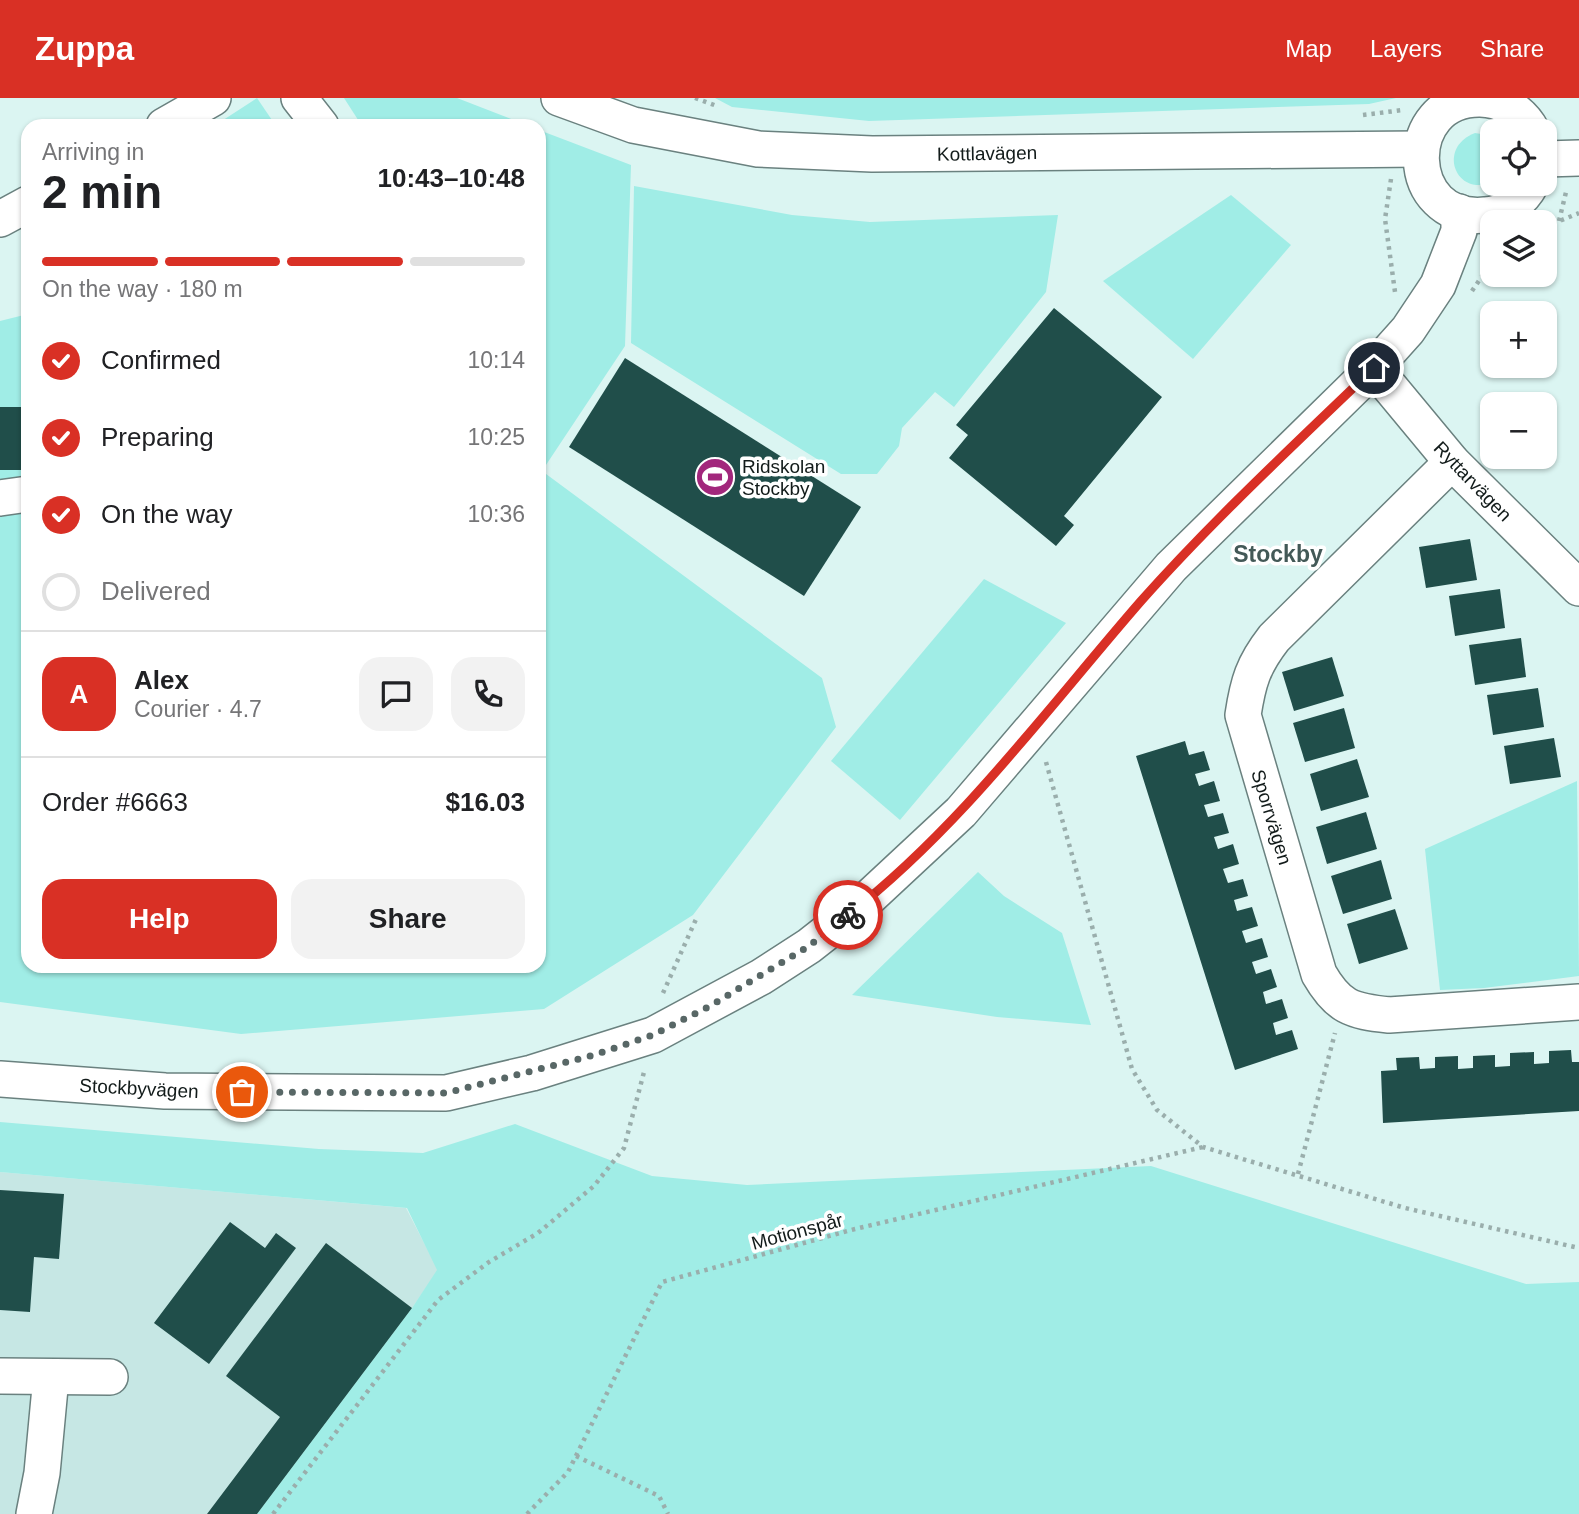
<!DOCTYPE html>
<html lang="en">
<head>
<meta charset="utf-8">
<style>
  body { margin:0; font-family:Helvetica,sans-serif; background:#f2f2f2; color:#202124; height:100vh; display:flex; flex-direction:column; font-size:26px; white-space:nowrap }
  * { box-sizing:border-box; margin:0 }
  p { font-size:23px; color:#757577 }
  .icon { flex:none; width:38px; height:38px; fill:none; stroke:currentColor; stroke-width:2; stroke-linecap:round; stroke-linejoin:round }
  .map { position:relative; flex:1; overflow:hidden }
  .sheet { position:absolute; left:21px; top:21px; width:525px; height:854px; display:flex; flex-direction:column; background:#fff; border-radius:21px; box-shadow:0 2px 5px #0004 }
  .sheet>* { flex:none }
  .fabs { position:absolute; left:1480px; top:21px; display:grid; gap:14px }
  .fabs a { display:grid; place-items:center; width:77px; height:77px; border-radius:14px; background:#fff; box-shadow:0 2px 5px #0004; font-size:35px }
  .pin { position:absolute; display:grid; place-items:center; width:60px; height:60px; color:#fff; margin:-30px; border:4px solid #fff; border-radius:50%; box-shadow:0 2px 7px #0007 }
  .courier { position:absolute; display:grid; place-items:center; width:70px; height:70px; margin:-35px; border:5px solid #d93025; border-radius:50%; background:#fff; color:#222; box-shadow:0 2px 9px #0007 }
  .summary em { font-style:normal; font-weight:800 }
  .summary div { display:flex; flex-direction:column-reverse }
  .summary { display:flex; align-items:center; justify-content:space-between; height:119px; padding:0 21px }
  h1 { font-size:46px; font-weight:800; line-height:52px }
  .bar { display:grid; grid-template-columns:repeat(4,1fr); gap:10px 7px; align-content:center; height:84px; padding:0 21px }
  .bar i { height:9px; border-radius:5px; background:#e0e0e0 }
  .bar .active { background:#d93025 }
  .bar p { grid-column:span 4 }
  .line { display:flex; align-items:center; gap:18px; padding:0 21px; border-top:2px solid #e0e0e0 }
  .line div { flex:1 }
  .round { display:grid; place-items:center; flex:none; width:74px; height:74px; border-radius:21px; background:#f2f2f2 }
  ol { padding:0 21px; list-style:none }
  li { display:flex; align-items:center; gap:21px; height:77px }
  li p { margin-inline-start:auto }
  li .icon { padding:7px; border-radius:50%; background:#d93025; color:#fff; stroke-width:4 }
  li:last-child { color:#757577 }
  li i { width:38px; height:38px; border:4px solid #e0e0e0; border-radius:50% }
  .primary-button { display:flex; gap:14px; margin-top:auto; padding:14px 21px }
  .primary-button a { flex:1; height:80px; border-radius:21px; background:#d93025; color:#fff; font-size:28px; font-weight:800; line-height:80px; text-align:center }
  .primary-button a+a { background:#f2f2f2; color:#202124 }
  header { display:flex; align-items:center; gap:42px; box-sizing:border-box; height:98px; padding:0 35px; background:#d93025; color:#fff }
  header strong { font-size:33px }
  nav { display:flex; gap:38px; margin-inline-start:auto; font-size:24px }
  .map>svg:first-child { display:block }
  .built { fill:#c6e7e4 }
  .green { fill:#a0ede6 }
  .building { fill:#204e4a }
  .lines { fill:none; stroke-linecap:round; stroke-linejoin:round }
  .minor-casing { stroke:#6a817f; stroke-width:38 }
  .path { stroke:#9aaeac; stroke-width:4.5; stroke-dasharray:3.5 5; stroke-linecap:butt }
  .minor { stroke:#fff; stroke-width:35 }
  .done { stroke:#586766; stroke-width:7; stroke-dasharray:0 12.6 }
  .route { stroke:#d93025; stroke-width:9 }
  .labels { text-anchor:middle; stroke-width:7; stroke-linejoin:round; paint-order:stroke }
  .street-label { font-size:19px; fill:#121b1a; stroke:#fff }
  .poi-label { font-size:19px; fill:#121b1a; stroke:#fff; text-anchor:start }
  .quarter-label { font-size:23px; font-weight:bold; fill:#435957; stroke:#fff }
</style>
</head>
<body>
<header>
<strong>Zuppa</strong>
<nav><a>Map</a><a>Layers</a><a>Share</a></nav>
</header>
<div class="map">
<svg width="1579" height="1416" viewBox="0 0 1579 1416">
  <rect width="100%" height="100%" fill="#dbf5f2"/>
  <path class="built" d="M0 1074 406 1110 438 1172 412 1210 257 1416H0Z"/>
  <g class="green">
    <path d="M257 0 276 28H214Z"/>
    <path d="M344 0H457L529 28H362Z"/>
    <path d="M715 0H1396L1369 6 869 23 732 9Z"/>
    <path d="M539 32 631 67 625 248 542 373 822 580 836 629 693 817 544 911 241 936 0 904V223L28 216V868H539Z"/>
    <path d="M1475 35 1493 38V84C1456 100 1436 50 1475 35Z"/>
    <path d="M634 88 792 117 870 124 1058 117 1046 194 954 309 935 294 902 330 899 348 877 376H841L631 245Z"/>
    <path d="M1231 97 1291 147 1193 261 1103 183Z"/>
    <path d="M984 481 1066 525 900 722 831 663Z"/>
    <path d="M1577 683 1579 878 1484 890 1440 892 1425 751Z"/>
    <path d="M978 774 1004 798 1062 835 1091 927 997 919 852 897Z"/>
    <path d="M0 1024 319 1051 423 1055 515 1026 652 1078 747 1087 1151 1068 1526 1186 1579 1184V1416H257L412 1210 437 1172 407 1110 0 1074Z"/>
  </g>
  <g class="building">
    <path d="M1054 210 1162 299 1064 418 1074 427 1056 448 949 360 968 337 956 327Z"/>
    <path d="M625 260 861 409 804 498 569 349Z"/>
    <rect x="0" y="309" width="28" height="63"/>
    <path d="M1470 441 1477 482 1426 490 1419 449Z"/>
    <path d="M1500 491 1505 530 1455 538 1449 498Z"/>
    <path d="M1521 540 1526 579 1475 587 1469 547Z"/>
    <path d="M1332 559 1344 598 1294 613 1282 574Z"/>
    <path d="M1538 590 1544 629 1493 637 1487 597Z"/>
    <path d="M1344 610 1355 650 1305 664 1293 625Z"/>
    <path d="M1554 640 1561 679 1510 686 1504 648Z"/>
    <path d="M1185 643 1189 657 1204 653 1210 672 1195 676 1199 688 1214 683 1220 703 1204 707 1208 719 1223 715 1229 735 1214 739 1218 751 1233 746 1239 766 1223 771 1228 785 1243 781 1248 798 1234 802 1237 813 1252 809 1258 828 1242 833 1246 845 1262 840 1268 859 1252 864 1256 876 1271 871 1277 889 1263 894 1266 906 1282 901 1288 920 1273 925 1276 937 1292 932 1298 951 1235 972 1136 658Z"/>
    <path d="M1357 661 1369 699 1321 713 1310 676Z"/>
    <path d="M1366 714 1377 751 1327 766 1316 729Z"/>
    <path d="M1381 762 1392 801 1343 816 1331 778Z"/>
    <path d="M1395 811 1408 851 1359 866 1347 826Z"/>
    <path d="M1571 952 1572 964H1579V1013L1383 1025 1381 973 1397 972 1396 960 1419 959 1420 971 1435 970V959L1458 958V971L1473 970V958L1495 957V969L1510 968V955L1534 954V966L1549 965V953Z"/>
    <path d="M0 1092 64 1096 59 1161 34 1159 30 1214 0 1212Z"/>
    <path d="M230 1124 265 1150 276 1135 296 1150 209 1266 154 1225Z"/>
    <path d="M326 1145 412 1210 257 1416H207L280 1319 226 1278Z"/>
  </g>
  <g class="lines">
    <g class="minor-casing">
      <g id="minor">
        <path d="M299 0 321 28"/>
        <path d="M559 0 633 27 758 51 872 56 1421 51"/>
        <path d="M164 28 213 0"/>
        <path d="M1545 61 1579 60"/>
        <path d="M1531 86C1522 103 1505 116 1485 117 1402 125 1400 0 1480 1 1502 1 1522 14 1532 33"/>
        <path d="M0 121 28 106"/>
        <path d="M1374 270 1452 364 1579 490"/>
        <path d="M1452 364 1274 540C1253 567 1248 584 1243 617L1319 876C1338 909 1351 913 1389 917L1579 904"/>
        <path d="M0 400 28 396"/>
        <path d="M0 981 165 993 446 995 532 975 653 937 761 879 809 848 860 808 961 714 1171 469 1374 270 1408 232 1438 187 1459 133V114"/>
        <path d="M0 1278 110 1279"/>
        <path d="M34 1416 42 1375 51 1279"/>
      </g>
    </g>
    <g class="path">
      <path d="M695 0 717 8"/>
      <path d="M1363 17 1403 12"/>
      <path d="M1391 81 1385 121 1395 194"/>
      <path d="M1559 123 1567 90"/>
      <path d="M1545 129 1579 115"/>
      <path d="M1472 193 1493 162"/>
      <path d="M1046 664 1132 971 1157 1012 1203 1049 1405 1110 1579 1150"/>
      <path d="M663 895 697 819"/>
      <path d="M1298 1076 1335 935"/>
      <path d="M576 1358 659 1398 668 1416"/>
      <path d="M273 1416 438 1202 489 1164 538 1135 594 1088 624 1050 644 974"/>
      <path d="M527 1416 568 1374 662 1184 855 1131 1203 1049"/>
    </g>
    <use href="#minor" class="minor"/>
  </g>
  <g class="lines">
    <path class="done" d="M242 994 446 995 594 957 653 937 710 908 809 848 848 817"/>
    <path class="route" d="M848 817C961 729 1047 611 1141 503 1214 421 1295 346 1374 270"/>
  </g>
  <defs>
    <g id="stadium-disc" transform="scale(2.0125)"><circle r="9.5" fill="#a2277c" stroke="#fff"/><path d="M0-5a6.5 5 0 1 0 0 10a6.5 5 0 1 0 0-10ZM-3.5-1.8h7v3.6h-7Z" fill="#fff"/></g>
  </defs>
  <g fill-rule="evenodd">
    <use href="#stadium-disc" x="715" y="379"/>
  </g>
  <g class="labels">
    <g class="street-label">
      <text transform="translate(987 55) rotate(-1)" y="7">Kottlavägen</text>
      <text transform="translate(1473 383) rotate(46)" y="7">Ryttarvägen</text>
      <text transform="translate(1272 719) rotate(73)" y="7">Sporrvägen</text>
      <text transform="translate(139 990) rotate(3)" y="7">Stockbyvägen</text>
      <text transform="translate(797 1133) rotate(-15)" y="7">Motionspår</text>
    </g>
    <g class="poi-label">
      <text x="742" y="375">Ridskolan<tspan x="742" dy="22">Stockby</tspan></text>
    </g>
    <g class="quarter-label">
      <text x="1278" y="464">Stockby</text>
    </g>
  </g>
</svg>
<div class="fabs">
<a><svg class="icon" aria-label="locate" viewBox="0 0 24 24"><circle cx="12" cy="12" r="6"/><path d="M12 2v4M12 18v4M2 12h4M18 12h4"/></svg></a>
<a><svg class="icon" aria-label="layers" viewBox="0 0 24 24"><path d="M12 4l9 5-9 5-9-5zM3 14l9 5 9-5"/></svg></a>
<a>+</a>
<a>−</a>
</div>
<div class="pin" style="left:242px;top:994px;background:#ea580c"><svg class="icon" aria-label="bag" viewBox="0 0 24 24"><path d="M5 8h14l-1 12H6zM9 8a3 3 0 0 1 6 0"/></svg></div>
<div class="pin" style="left:1374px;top:270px;background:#1f2937"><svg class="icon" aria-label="home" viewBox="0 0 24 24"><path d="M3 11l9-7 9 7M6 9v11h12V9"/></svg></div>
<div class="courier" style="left:848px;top:817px"><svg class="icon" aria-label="bike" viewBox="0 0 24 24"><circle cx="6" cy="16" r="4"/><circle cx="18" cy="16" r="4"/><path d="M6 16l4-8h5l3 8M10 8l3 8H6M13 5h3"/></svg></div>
<section class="sheet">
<div class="summary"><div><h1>2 min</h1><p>Arriving in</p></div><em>10:43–10:48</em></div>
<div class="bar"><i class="active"></i><i class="active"></i><i class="active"></i><i></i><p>On the way · 180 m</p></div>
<ol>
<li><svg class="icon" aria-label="check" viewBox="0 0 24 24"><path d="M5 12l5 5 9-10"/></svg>Confirmed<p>10:14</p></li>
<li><svg class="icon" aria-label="check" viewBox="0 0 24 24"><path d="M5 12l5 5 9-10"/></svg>Preparing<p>10:25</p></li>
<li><svg class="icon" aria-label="check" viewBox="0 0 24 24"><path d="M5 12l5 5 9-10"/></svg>On the way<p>10:36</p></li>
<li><i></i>Delivered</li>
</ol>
<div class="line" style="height:126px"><b class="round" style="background:#d93025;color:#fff">A</b><div><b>Alex</b><p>Courier · 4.7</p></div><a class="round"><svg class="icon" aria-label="chat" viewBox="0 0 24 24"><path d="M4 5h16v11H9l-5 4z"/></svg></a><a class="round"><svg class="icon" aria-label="phone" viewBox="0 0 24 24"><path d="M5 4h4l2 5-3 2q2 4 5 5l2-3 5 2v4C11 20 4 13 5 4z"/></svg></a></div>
<div class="line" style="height:91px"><div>Order #6663</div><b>$16.03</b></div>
<div class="primary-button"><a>Help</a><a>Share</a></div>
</section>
</div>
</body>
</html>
